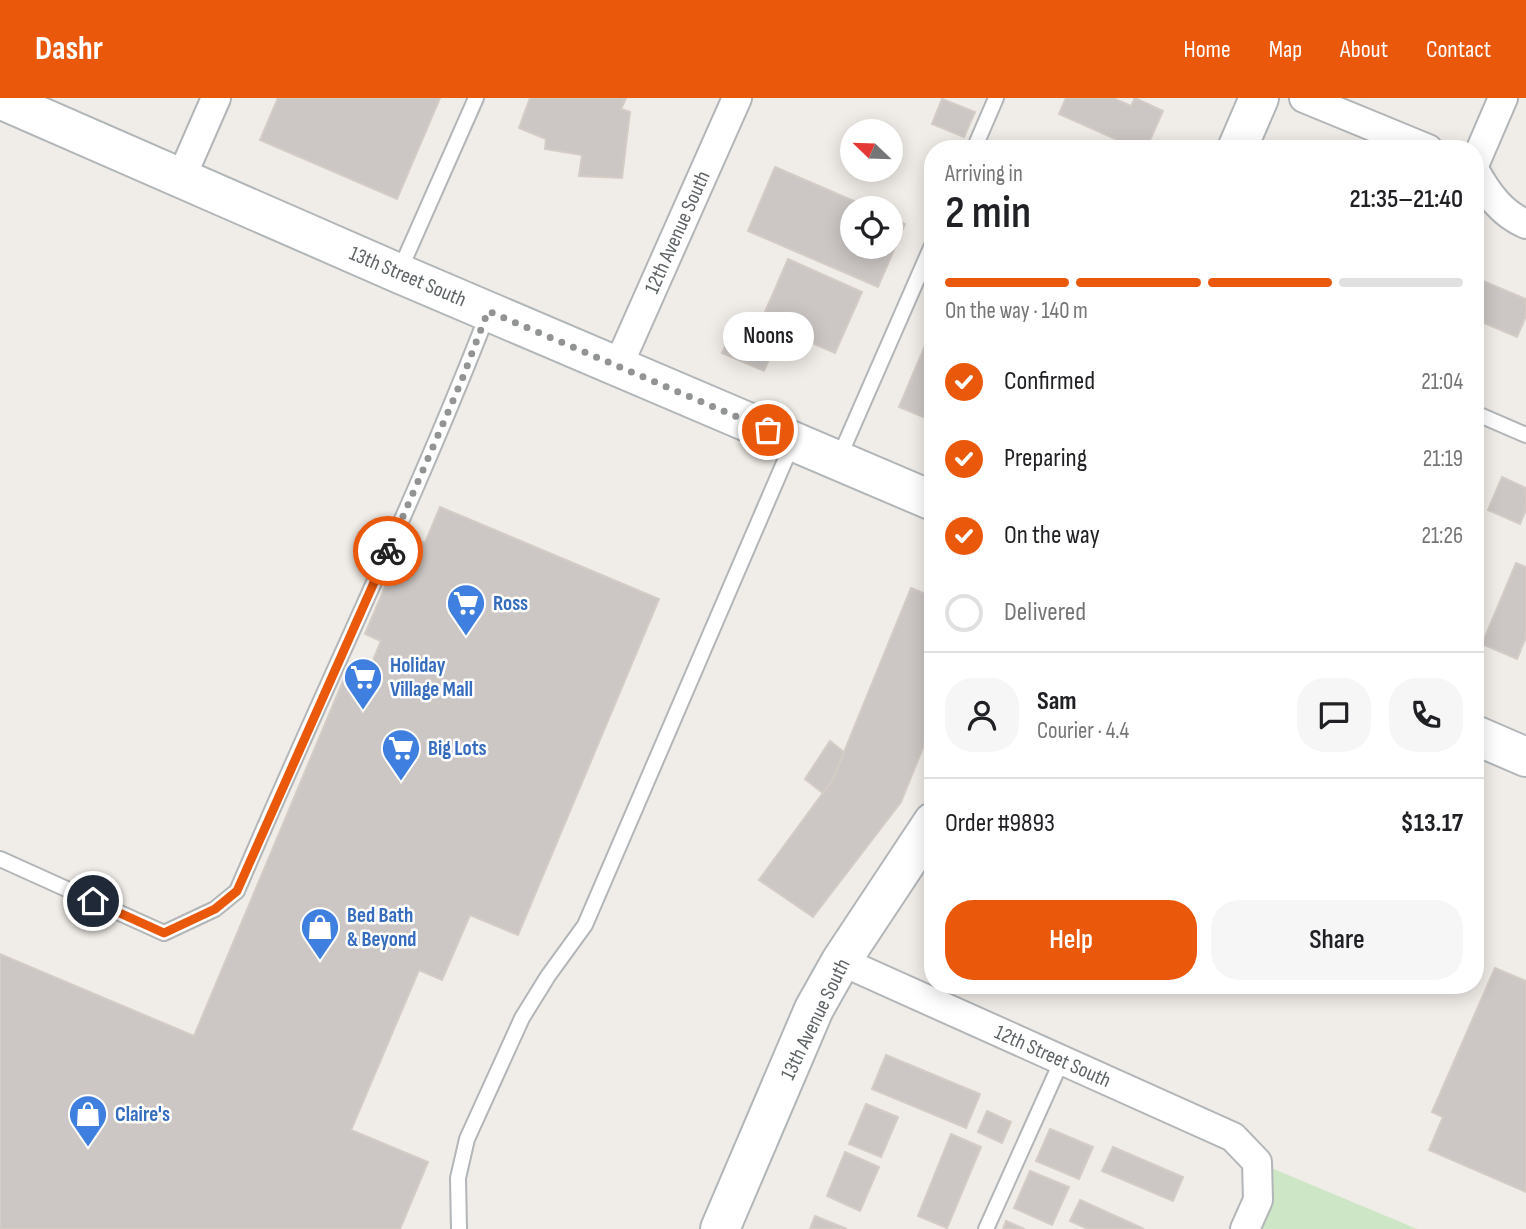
<!DOCTYPE html>
<html lang="en">
<head>
<meta charset="utf-8">
<style>
  body { margin:0; font-family:"Sofia Sans Condensed",sans-serif; background:#f6f6f6; color:#202124; height:100vh; display:flex; flex-direction:column; font-size:26px; white-space:nowrap }
  * { box-sizing:border-box; margin:0 }
  p { font-size:23px; color:#757577 }
  .icon { flex:none; width:38px; height:38px; fill:none; stroke:currentColor; stroke-width:2; stroke-linecap:round; stroke-linejoin:round }
  .map { position:relative; flex:1; overflow:hidden }
  .details { position:absolute; left:924px; top:42px; width:560px; height:854px; display:flex; flex-direction:column; background:#fff; border-radius:28px; box-shadow:0 4px 18px #0003 }
  .details>* { flex:none }
  .needle { width:46px; rotate:293deg }
  .fabs { position:absolute; left:840px; top:21px; display:grid; gap:14px }
  .fabs a { display:grid; place-items:center; width:63px; height:63px; border-radius:50%; background:#fff; box-shadow:0 4px 18px #0003; font-size:35px }
  .pin { position:absolute; display:grid; place-items:center; width:60px; height:60px; color:#fff; margin:-30px; border:4px solid #fff; border-radius:50%; box-shadow:0 2px 7px #0007 }
  .courier { position:absolute; display:grid; place-items:center; width:70px; height:70px; margin:-35px; border:5px solid #ea580c; border-radius:50%; background:#fff; color:#222; box-shadow:0 2px 9px #0007 }
  .bubble { position:absolute; height:49px; border-radius:24px; background:#fff; box-shadow:0 4px 18px #0003; font-size:23px; font-weight:600; line-height:49px; text-align:center }
  .overview em { font-style:normal; font-weight:600 }
  .overview div { display:flex; flex-direction:column-reverse }
  .overview { display:flex; align-items:center; justify-content:space-between; height:119px; padding:0 21px }
  h1 { font-size:46px; font-weight:600; line-height:52px }
  .bar { display:grid; grid-template-columns:repeat(4,1fr); gap:10px 7px; align-content:center; height:84px; padding:0 21px }
  .bar i { height:9px; border-radius:5px; background:#e0e0e0 }
  .bar .current { background:#ea580c }
  .bar p { grid-column:span 4 }
  .line { display:flex; align-items:center; gap:18px; padding:0 21px; border-top:2px solid #e0e0e0 }
  .line div { flex:1 }
  .round { display:grid; place-items:center; flex:none; width:74px; height:74px; border-radius:28px; background:#f6f6f6 }
  ol { padding:0 21px; list-style:none }
  li { display:flex; align-items:center; gap:21px; height:77px }
  li p { margin-inline-start:auto }
  li .icon { padding:7px; border-radius:50%; background:#ea580c; color:#fff; stroke-width:4 }
  li:last-child { color:#757577 }
  li i { width:38px; height:38px; border:4px solid #e0e0e0; border-radius:50% }
  .button { display:flex; gap:14px; margin-top:auto; padding:14px 21px }
  .button a { flex:1; height:80px; border-radius:28px; background:#ea580c; color:#fff; font-size:28px; font-weight:600; line-height:80px; text-align:center }
  .button a+a { background:#f6f6f6; color:#202124 }
  header { display:flex; align-items:center; gap:42px; box-sizing:border-box; height:98px; padding:0 35px; background:#ea580c; color:#fff }
  header strong { font-size:33px }
  nav { display:flex; gap:38px; margin-inline-start:auto; font-size:24px }
  .map>svg:first-child { display:block }
  .green { fill:#cde6c5 }
  .building { fill:#ccc7c4; stroke:#d4ccc5; stroke-width:2 }
  .lines { fill:none; stroke-linecap:round; stroke-linejoin:round }
  .lane-casing { stroke:#b2b6b8; stroke-width:18 }
  .street-casing { stroke:#b2b6b8; stroke-width:32 }
  .secondary-casing { stroke:#b1b6b9; stroke-width:42 }
  .lane { stroke:#fff; stroke-width:14 }
  .street { stroke:#fff; stroke-width:28 }
  .secondary { stroke:#fff; stroke-width:38 }
  .done { stroke:#919493; stroke-width:7; stroke-dasharray:0 12.6 }
  .route { stroke:#ea580c; stroke-width:9 }
  .labels { text-anchor:middle; stroke-width:5; stroke-linejoin:round; paint-order:stroke }
  .street-label { font-size:21px; fill:#5e6466; stroke:#fff }
  .shop-label { font-size:21px; font-weight:bold; fill:#366cbe; stroke:#fff; text-anchor:start }
</style>
</head>
<body>
<header>
<strong>Dashr</strong>
<nav><a>Home</a><a>Map</a><a>About</a><a>Contact</a></nav>
</header>
<div class="map">
<svg width="1526" height="1131" viewBox="0 0 1526 1131">
  <rect width="100%" height="100%" fill="#f0ece7"/>
  <path class="green" d="M1257 1064 1417 1131H1245Z"/>
  <g class="building">
    <path d="M278 0H440L397 101 260 42Z"/>
    <path d="M530 0H626L621 11 630 14 622 80 579 78 582 57 545 51 546 41 519 30Z"/>
    <path d="M1066 0H1113L1131 8 1135 0 1163 13 1146 51H1138L1059 16Z"/>
    <path d="M942 1 975 14 964 39 932 26Z"/>
    <path d="M775 69 870 110H852V149H891V119L905 126 878 189 748 133Z"/>
    <path d="M788 161 862 194 835 255 761 223Z"/>
    <path d="M1483 183 1526 201V218L1517 239 1475 221V200Z"/>
    <path d="M735 227 776 245 764 273 722 255Z"/>
    <path d="M933 229V323L899 309Z"/>
    <path d="M1502 379 1526 390V412L1520 426 1488 412Z"/>
    <path d="M440 409 659 501 518 837 470 817 442 882 419 872 351 1032 428 1064 400 1131H0V856L194 938 351 564 369 572 381 543 365 536 407 437 425 445Z"/>
    <path d="M1516 465 1526 469V539L1517 561 1482 546Z"/>
    <path d="M1475 470 1483 471 1477 527H1475Z"/>
    <path d="M911 490 933 499V625L901 704 813 819 759 782 833 681Z"/>
    <path d="M830 643 844 654 833 681 823 695 805 681Z"/>
    <path d="M1495 870 1526 883V1094L1429 1052 1443 1019 1432 1014Z"/>
    <path d="M886 957 980 996 966 1030 872 991Z"/>
    <path d="M866 1006 898 1019 881 1059 849 1046Z"/>
    <path d="M987 1013 1011 1024 1002 1045 978 1034Z"/>
    <path d="M1050 1031 1093 1049 1079 1081 1036 1063Z"/>
    <path d="M951 1036 981 1049 947 1130 918 1118Z"/>
    <path d="M1113 1049 1183 1079 1173 1103 1102 1073Z"/>
    <path d="M845 1054 879 1069 860 1113 827 1098Z"/>
    <path d="M1030 1073 1069 1089 1052 1127 1014 1110Z"/>
    <path d="M1080 1102 1144 1131H1088L1070 1123Z"/>
    <path d="M815 1118 847 1131H810Z"/>
    <path d="M1006 1123 1025 1131H1003Z"/>
  </g>
  <g class="lines">
    <g class="lane-casing">
      <g id="lane">
        <path d="M974 51 996 0"/>
        <path d="M399 174 476 0"/>
        <path d="M1475 315 1526 337"/>
        <path d="M838 362 933 145"/>
        <path d="M0 761 164 835 215 811 237 793C319 600 412 411 488 215"/>
        <path d="M459 1131 458 1080 467 1041 522 920 548 878 585 827 793 344"/>
        <path d="M986 1131 1062 962"/>
      </g>
    </g>
    <g class="street-casing">
      <g id="street">
        <path d="M1304 0 1428 51"/>
        <path d="M1475 65 1503 0"/>
        <path d="M1475 73C1487 95 1502 116 1526 126"/>
        <path d="M181 80 216 0"/>
        <path d="M618 268 737 0"/>
        <path d="M841 863 1233 1039 1257 1064 1258 1102 1245 1131"/>
      </g>
    </g>
    <g class="secondary-casing">
      <g id="secondary">
        <path d="M0 1 398 175 933 403"/>
        <path d="M1237 51 1259 0"/>
        <path d="M1475 637 1526 659"/>
        <path d="M720 1131 814 911 841 863 933 724"/>
      </g>
    </g>
    <use href="#lane" class="lane"/>
    <use href="#street" class="street"/>
    <use href="#secondary" class="secondary"/>
  </g>
  <g class="lines">
    <path class="done" d="M388 453 461 284 488 213 768 332"/>
    <path class="route" d="M93 803 164 835 215 811 237 793 388 453"/>
  </g>
  <defs>
    <g id="supermarket-pin" transform="scale(2.0125)"><path d="M0 17L-7.5 6A9.5 9.5 0 1 1 7.5 6Z" fill="#3f7fe0" stroke="#fff"/><path d="M-6-5.5h2.5l.6 2H6L4.5 2H-2.5L-4.4-4H-6ZM-1.5 3.2a1.3 1.3 0 1 0 .1 0ZM3 3.2a1.3 1.3 0 1 0 .1 0Z" fill="#fff"/></g>
    <g id="shop-pin" transform="scale(2.0125)"><path d="M0 17L-7.5 6A9.5 9.5 0 1 1 7.5 6Z" fill="#3f7fe0" stroke="#fff"/><path d="M-5-2.5h2.3a2.7 3.5 0 0 1 5.4 0H5L5.5 6h-11ZM-1.5-2.5h3a1.5 2.3 0 0 0-3 0Z" fill="#fff"/></g>
  </defs>
  <g fill-rule="evenodd">
    <use href="#supermarket-pin" x="466" y="505"/>
    <use href="#supermarket-pin" x="363" y="579"/>
    <use href="#supermarket-pin" x="401" y="650"/>
    <use href="#shop-pin" x="320" y="829"/>
    <use href="#shop-pin" x="88" y="1016"/>
  </g>
  <g class="labels">
    <g class="street-label">
      <text transform="translate(677 134) rotate(-66)" y="7">12th Avenue South</text>
      <text transform="translate(408 178) rotate(23)" y="7">13th Street South</text>
      <text transform="translate(815 921) rotate(-64)" y="7">13th Avenue South</text>
      <text transform="translate(1053 958) rotate(24)" y="7">12th Street South</text>
    </g>
    <g class="shop-label">
      <text x="493" y="512">Ross</text>
      <text x="390" y="574">Holiday<tspan x="390" dy="24">Village Mall</tspan></text>
      <text x="428" y="657">Big Lots</text>
      <text x="347" y="824">Bed Bath<tspan x="347" dy="24">&amp; Beyond</tspan></text>
      <text x="115" y="1023">Claire's</text>
    </g>
  </g>
</svg>
<div class="fabs">
<a><svg class="needle" viewBox="-14 -14 28 28"><path d="M0-13l5 13h-10z" fill="#e53935"/><path d="M0 13l5-13h-10z" fill="#757577"/></svg></a>
<a><svg class="icon" aria-label="locate" viewBox="0 0 24 24"><circle cx="12" cy="12" r="6"/><path d="M12 2v4M12 18v4M2 12h4M18 12h4"/></svg></a>
</div>
<div class="pin" style="left:768px;top:332px;background:#ea580c"><svg class="icon" aria-label="bag" viewBox="0 0 24 24"><path d="M5 8h14l-1 12H6zM9 8a3 3 0 0 1 6 0"/></svg></div>
<div class="pin" style="left:93px;top:803px;background:#1f2937"><svg class="icon" aria-label="home" viewBox="0 0 24 24"><path d="M3 11l9-7 9 7M6 9v11h12V9"/></svg></div>
<div class="courier" style="left:388px;top:453px"><svg class="icon" aria-label="bike" viewBox="0 0 24 24"><circle cx="6" cy="16" r="4"/><circle cx="18" cy="16" r="4"/><path d="M6 16l4-8h5l3 8M10 8l3 8H6M13 5h3"/></svg></div>
<div class="bubble" style="left:723px;top:214px;width:91px">Noons</div>
<section class="details">
<div class="overview"><div><h1>2 min</h1><p>Arriving in</p></div><em>21:35–21:40</em></div>
<div class="bar"><i class="current"></i><i class="current"></i><i class="current"></i><i></i><p>On the way · 140 m</p></div>
<ol>
<li><svg class="icon" aria-label="check" viewBox="0 0 24 24"><path d="M5 12l5 5 9-10"/></svg>Confirmed<p>21:04</p></li>
<li><svg class="icon" aria-label="check" viewBox="0 0 24 24"><path d="M5 12l5 5 9-10"/></svg>Preparing<p>21:19</p></li>
<li><svg class="icon" aria-label="check" viewBox="0 0 24 24"><path d="M5 12l5 5 9-10"/></svg>On the way<p>21:26</p></li>
<li><i></i>Delivered</li>
</ol>
<div class="line" style="height:126px"><a class="round"><svg class="icon" aria-label="person" viewBox="0 0 24 24"><circle cx="12" cy="8" r="4"/><path d="M4 21q1-7 8-7t8 7"/></svg></a><div><b>Sam</b><p>Courier · 4.4</p></div><a class="round"><svg class="icon" aria-label="chat" viewBox="0 0 24 24"><path d="M4 5h16v11H9l-5 4z"/></svg></a><a class="round"><svg class="icon" aria-label="phone" viewBox="0 0 24 24"><path d="M5 4h4l2 5-3 2q2 4 5 5l2-3 5 2v4C11 20 4 13 5 4z"/></svg></a></div>
<div class="line" style="height:91px"><div>Order #9893</div><b>$13.17</b></div>
<div class="button"><a>Help</a><a>Share</a></div>
</section>
</div>
</body>
</html>
